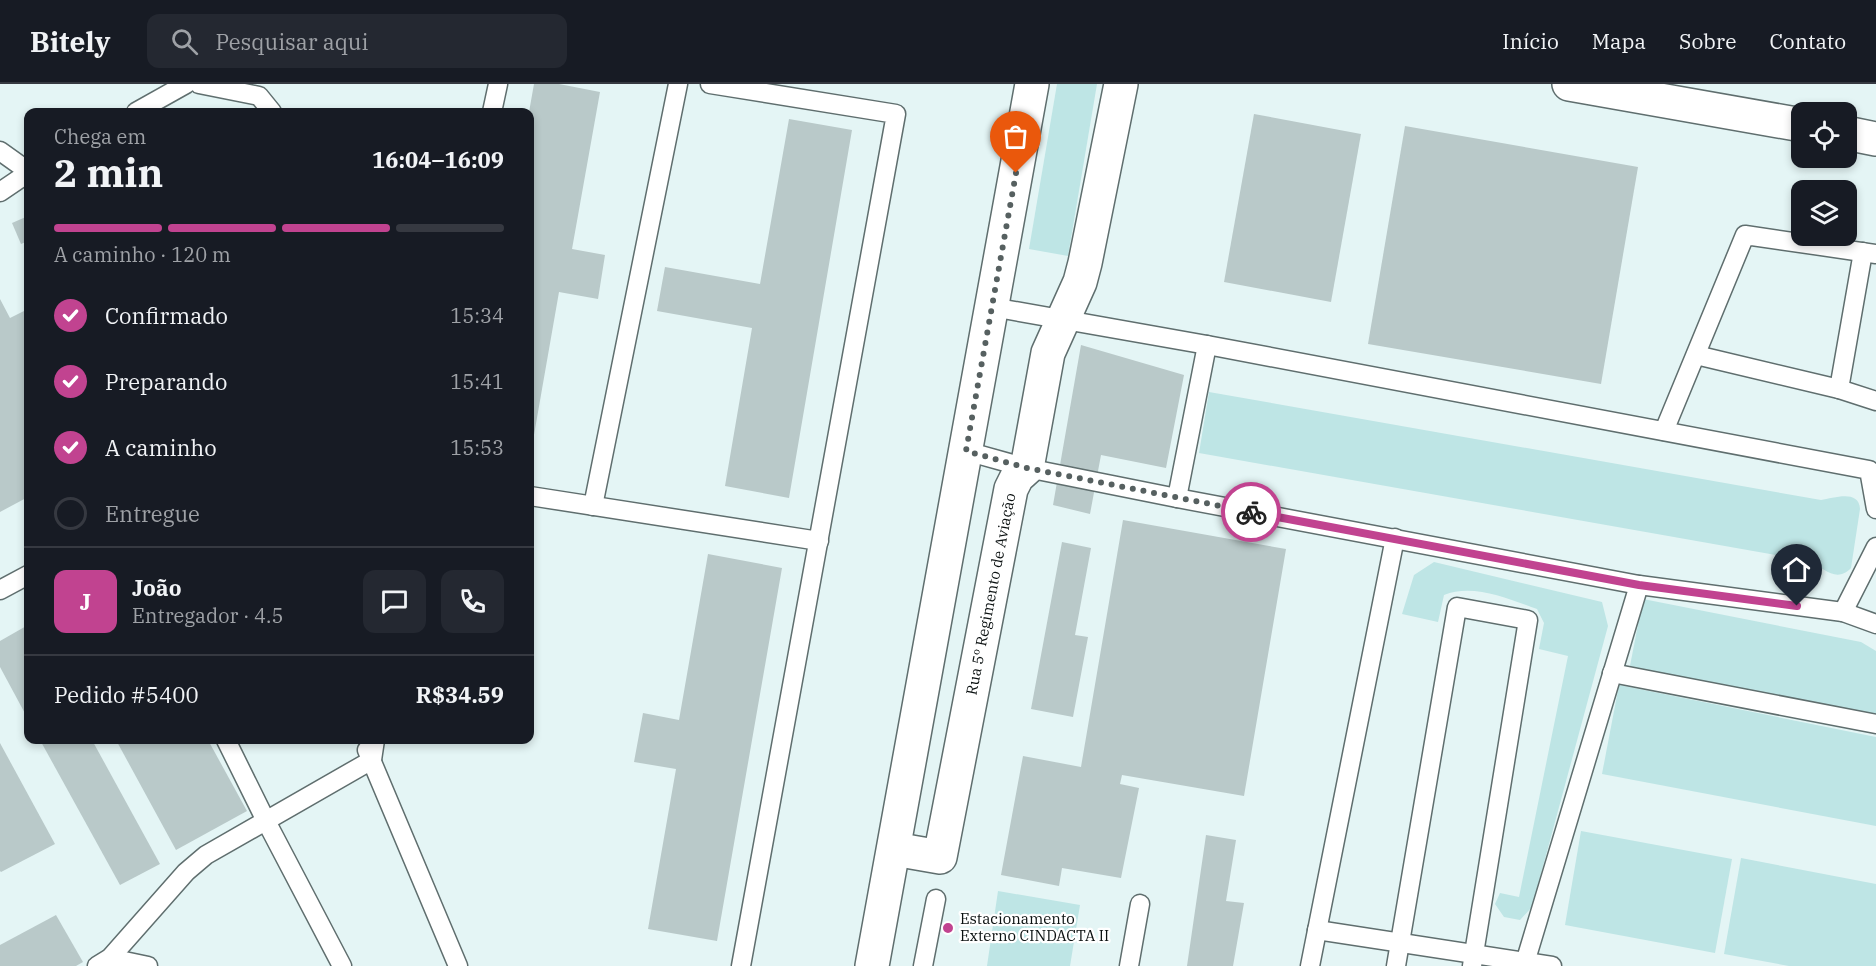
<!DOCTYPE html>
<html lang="pt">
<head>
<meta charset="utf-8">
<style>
  body { margin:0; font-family:"IBM Plex Serif",serif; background:#242831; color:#f1f3f6; height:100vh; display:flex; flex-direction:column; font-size:22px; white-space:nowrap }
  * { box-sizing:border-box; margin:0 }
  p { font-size:20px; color:#9ea1a6 }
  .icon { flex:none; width:33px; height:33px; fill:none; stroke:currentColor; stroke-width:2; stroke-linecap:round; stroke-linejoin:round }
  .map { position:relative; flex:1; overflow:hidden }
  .panel { position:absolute; left:24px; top:24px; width:510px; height:636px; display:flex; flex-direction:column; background:#171b24; border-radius:12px; box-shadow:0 3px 9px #0003 }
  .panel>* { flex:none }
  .tools { position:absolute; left:1791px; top:18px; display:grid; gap:12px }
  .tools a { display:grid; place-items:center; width:66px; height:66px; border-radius:12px; background:#171b24; box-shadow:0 3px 9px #0003; font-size:30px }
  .pin { position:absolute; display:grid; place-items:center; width:51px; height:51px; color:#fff; margin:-62px -26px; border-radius:50% 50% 50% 0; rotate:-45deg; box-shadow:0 0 6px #0007 }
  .pin .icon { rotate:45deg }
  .courier { position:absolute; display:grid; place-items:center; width:60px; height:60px; margin:-30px; border:4px solid #c14390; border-radius:50%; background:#fff; color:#222; box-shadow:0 2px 8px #0007 }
  .head em { font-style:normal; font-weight:700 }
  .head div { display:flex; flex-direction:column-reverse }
  .head { display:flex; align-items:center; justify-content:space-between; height:102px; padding:0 30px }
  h1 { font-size:39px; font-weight:700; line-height:45px }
  .bar { display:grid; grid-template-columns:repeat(4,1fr); gap:9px 6px; align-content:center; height:72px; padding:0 30px }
  .bar i { height:8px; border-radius:4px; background:#363941 }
  .bar .current { background:#c14390 }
  .bar p { grid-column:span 4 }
  .line { display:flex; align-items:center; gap:15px; padding:0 30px; border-top:2px solid #363941 }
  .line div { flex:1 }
  .round { display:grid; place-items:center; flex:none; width:63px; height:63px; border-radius:12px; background:#242831 }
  ol { padding:0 30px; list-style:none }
  li { display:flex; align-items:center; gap:18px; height:66px }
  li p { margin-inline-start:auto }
  li .icon { padding:6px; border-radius:50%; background:#c14390; color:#fff; stroke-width:4 }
  li:last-child { color:#9ea1a6 }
  li i { width:33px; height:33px; border:3px solid #363941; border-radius:50% }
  header { display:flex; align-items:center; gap:36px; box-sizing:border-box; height:84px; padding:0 30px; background:#171b24; border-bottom:2px solid #363941 }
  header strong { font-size:28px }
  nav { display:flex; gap:33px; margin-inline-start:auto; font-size:21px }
  .search { width:420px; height:54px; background:#242831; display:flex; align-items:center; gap:15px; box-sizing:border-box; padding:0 21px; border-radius:12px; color:#9ea1a6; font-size:22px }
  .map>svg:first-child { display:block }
  .green { fill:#bee5e5 }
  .building { fill:#b9c9c9 }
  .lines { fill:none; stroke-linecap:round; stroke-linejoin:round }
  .lane-casing { stroke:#5f6e6e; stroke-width:21 }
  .street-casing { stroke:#5f6e6e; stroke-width:36 }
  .secondary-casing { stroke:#5f6e6e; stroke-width:36 }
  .lane { stroke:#fff; stroke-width:18 }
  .street { stroke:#fff; stroke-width:33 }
  .secondary { stroke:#fff; stroke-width:33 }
  .done { stroke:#566060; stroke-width:6; stroke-dasharray:0 10.8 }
  .route { stroke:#c14390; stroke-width:8 }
  .poi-dot { fill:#c14390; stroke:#fff; stroke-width:2 }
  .labels { text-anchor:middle; stroke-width:4.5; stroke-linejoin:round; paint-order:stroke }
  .street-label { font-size:15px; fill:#0a1010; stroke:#fff }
  .poi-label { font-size:15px; fill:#0a1010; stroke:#fff; text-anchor:start }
</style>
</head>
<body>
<header>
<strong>Bitely</strong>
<div class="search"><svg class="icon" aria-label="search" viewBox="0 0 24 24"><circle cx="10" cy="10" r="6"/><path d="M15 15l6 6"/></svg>Pesquisar aqui</div>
<nav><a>Início</a><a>Mapa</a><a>Sobre</a><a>Contato</a></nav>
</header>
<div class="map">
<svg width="1876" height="882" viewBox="0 0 1876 882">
  <rect width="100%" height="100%" fill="#e4f5f5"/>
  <g class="green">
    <path d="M1057 0H1097L1068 172 1029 165Z"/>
    <path d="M1209 308 1821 416C1834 414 1859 405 1860 425L1851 484C1837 499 1824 485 1810 477L1199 369Z"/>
    <path d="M1434 478 1602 518 1608 542 1532 823 1520 836 1504 833 1495 820 1500 809 1519 813 1568 572 1539 565 1544 539 1537 525C1509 515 1473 499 1444 511L1438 538 1402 530 1414 491Z"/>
    <path d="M1643 515 1861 558 1876 567V636L1629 587Z"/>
    <path d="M1619 601 1876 653V742L1602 690Z"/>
    <path d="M1581 747 1732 775 1715 869 1565 841Z"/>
    <path d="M1741 774 1876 800V882H1789L1724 870Z"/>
    <path d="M998 807 1080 821 1070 882H987Z"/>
  </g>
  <g class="building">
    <path d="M534 0H559L600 8 572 165 605 171 598 215 559 208 531 368 529 28Z"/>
    <path d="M1254 30 1361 50 1331 218 1224 198Z"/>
    <path d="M789 35 852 46 789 414 725 402 752 244 657 227 665 183 760 200Z"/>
    <path d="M1405 42 1638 83 1601 300 1368 260Z"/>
    <path d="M28 132V157L21 160 12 139Z"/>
    <path d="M0 215 10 234 26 226 28 230V413L0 428Z"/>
    <path d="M1081 261 1184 291 1166 384 1101 371 1090 430 1053 421Z"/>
    <path d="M1123 436 1286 465 1244 712 1122 691 1120 700 1139 704 1121 794 1062 784 1059 802 1001 791 1023 672 1081 683Z"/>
    <path d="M1062 458 1091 464 1075 551 1088 553 1073 633 1031 625Z"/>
    <path d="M708 470 782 484 717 857 648 845 676 685 634 678 643 629 679 636Z"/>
    <path d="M28 541V635L0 583V557Z"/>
    <path d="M40 656H92L160 780 120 801Z"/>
    <path d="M116 656H208L247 727 176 766Z"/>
    <path d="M0 659 55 760 1 788 0 787Z"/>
    <path d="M1206 751 1236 756 1226 817 1244 819 1233 882H1187Z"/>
    <path d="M56 831 83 878 76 882H0V861Z"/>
  </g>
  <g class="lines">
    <g class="lane-casing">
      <g id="lane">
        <path d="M199 0 259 12 272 28"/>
        <path d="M710 0 896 30 741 882"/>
        <path d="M136 28 186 0"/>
        <path d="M492 28 498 0"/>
        <path d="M0 67 28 87"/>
        <path d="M0 108 28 89"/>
        <path d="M1863 168 1839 305 1876 317"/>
        <path d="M992 223 1207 261 1869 386 1876 425"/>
        <path d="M1696 271 1839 305"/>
        <path d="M1664 347 1745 151 1876 170"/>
        <path d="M966 367 1027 384 1177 414 1639 501 1843 528 1876 540"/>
        <path d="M530 412 819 457"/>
        <path d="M1177 414 1207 261"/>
        <path d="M593 422 678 0"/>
        <path d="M0 506 28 491"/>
        <path d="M1843 528 1876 463"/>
        <path d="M1612 589 1876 640"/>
        <path d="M226 656 266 737 342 882"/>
        <path d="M367 666 458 882"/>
        <path d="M1317 846 1552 882"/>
        <path d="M110 874 148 882"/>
        <path d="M97 882 110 874 186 788 206 771 372 676 375 656"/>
        <path d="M923 882 936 815"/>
        <path d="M1129 882 1140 820"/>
        <path d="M1310 882 1395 454"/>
        <path d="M1396 882 1457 523 1528 536 1472 882"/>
        <path d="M1524 882 1639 501"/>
      </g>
    </g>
    <g class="street-casing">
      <g id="street">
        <path d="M894 765 940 773 1011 405 1017 393 1027 384 1048 269 1080 198 1085 179 1121 0"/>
        <path d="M872 882 1032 0"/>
      </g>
    </g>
    <g class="secondary-casing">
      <g id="secondary">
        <path d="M1569 0 1802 41"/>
        <path d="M1846 49 1876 55"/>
      </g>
    </g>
    <use href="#lane" class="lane"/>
    <use href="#street" class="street"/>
    <use href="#secondary" class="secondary"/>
  </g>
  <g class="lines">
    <path class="done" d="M1016 89 966 367 1027 384 1251 428"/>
    <path class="route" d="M1251 428 1639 501 1797 522"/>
  </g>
  <circle class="poi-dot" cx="948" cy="844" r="6"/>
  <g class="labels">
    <g class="street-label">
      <text transform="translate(991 510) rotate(-79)" y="5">Rua 5º Regimento de Aviação</text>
    </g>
    <g class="poi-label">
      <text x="960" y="840">Estacionamento<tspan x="960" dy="17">Externo CINDACTA II</tspan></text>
    </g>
  </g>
</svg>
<div class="tools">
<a><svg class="icon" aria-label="locate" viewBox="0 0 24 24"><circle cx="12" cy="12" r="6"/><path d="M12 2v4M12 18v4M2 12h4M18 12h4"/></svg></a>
<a><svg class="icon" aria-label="layers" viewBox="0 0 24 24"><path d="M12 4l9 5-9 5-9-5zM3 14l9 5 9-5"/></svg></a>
</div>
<div class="pin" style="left:1016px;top:89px;background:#ea580c"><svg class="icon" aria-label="bag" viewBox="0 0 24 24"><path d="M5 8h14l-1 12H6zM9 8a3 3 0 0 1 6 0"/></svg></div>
<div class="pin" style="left:1797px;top:522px;background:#1f2937"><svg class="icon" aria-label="home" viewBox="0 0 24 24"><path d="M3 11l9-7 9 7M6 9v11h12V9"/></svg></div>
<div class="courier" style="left:1251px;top:428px"><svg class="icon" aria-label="bike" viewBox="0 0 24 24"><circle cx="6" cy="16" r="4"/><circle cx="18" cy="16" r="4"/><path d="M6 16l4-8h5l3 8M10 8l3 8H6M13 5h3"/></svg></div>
<section class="panel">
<div class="head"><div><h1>2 min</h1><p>Chega em</p></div><em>16:04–16:09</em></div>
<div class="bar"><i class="current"></i><i class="current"></i><i class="current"></i><i></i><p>A caminho · 120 m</p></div>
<ol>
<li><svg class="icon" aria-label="check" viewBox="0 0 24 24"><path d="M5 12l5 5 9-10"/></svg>Confirmado<p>15:34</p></li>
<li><svg class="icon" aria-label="check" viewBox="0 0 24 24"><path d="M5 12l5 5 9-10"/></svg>Preparando<p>15:41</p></li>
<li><svg class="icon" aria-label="check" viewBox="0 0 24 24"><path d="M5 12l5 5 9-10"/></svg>A caminho<p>15:53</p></li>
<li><i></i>Entregue</li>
</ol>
<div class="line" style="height:108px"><b class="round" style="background:#c14390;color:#fff">J</b><div><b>João</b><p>Entregador · 4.5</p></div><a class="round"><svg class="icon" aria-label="chat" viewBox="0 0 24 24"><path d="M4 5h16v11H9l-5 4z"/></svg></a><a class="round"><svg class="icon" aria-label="phone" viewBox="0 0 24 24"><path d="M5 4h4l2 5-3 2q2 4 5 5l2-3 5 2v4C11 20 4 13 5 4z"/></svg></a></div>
<div class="line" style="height:78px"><div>Pedido #5400</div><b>R$34.59</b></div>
</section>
</div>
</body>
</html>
